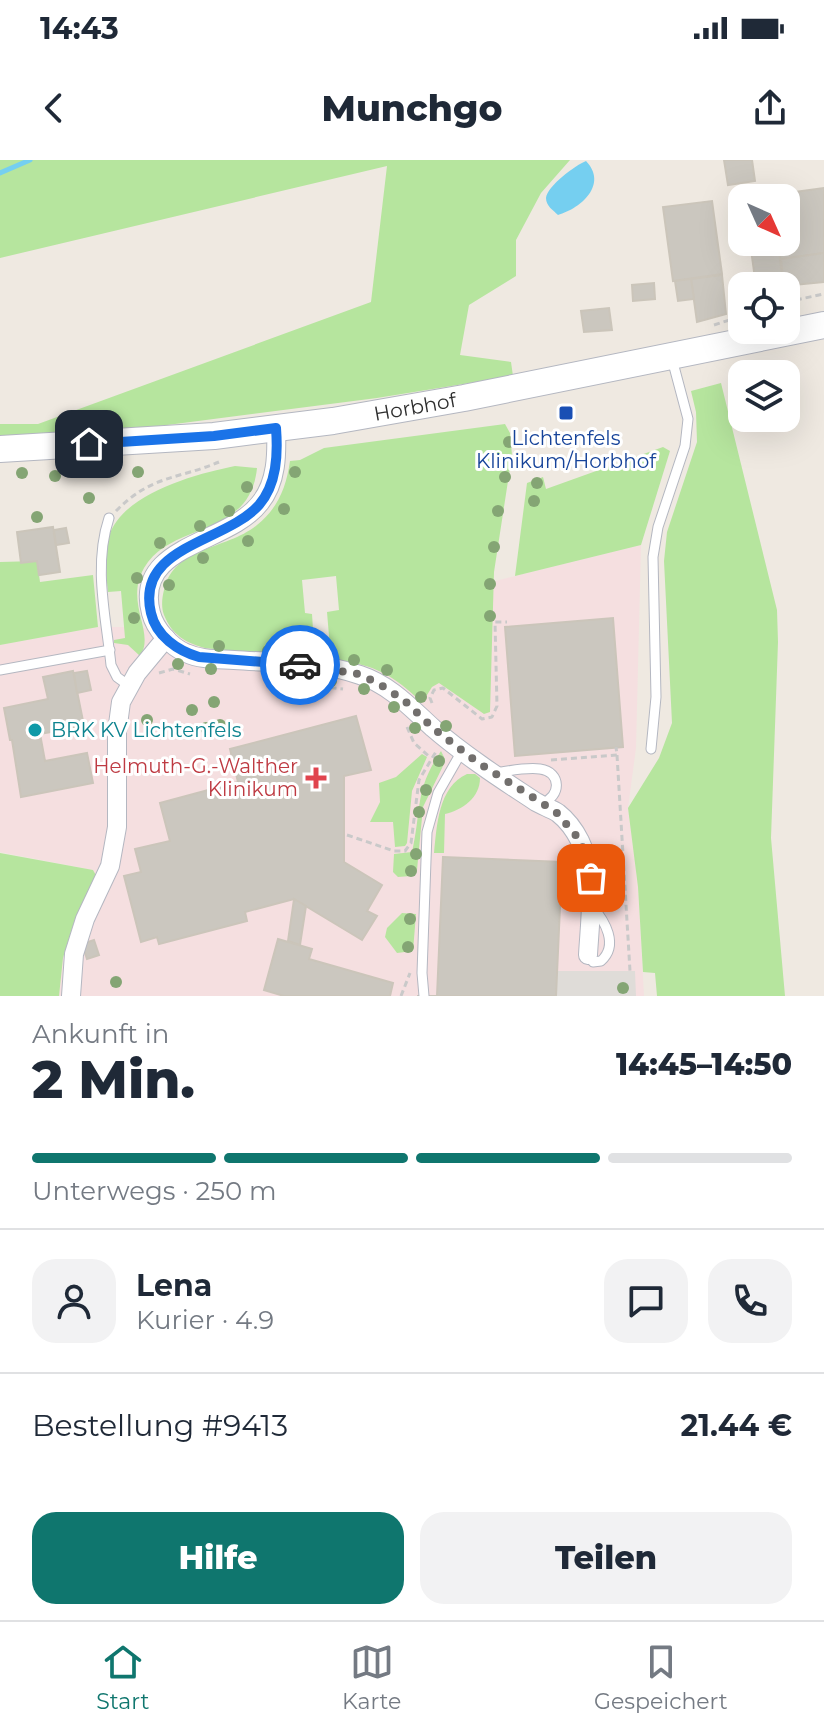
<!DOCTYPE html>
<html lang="de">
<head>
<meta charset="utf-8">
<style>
  body { margin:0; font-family:Montserrat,sans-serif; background:#f2f2f3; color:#1f2937; height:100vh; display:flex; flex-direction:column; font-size:30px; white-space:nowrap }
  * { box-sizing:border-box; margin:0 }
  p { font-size:26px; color:#747a83 }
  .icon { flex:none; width:44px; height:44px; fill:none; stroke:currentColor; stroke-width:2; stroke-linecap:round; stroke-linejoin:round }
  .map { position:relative; height:836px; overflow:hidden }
  .details { display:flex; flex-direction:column; background:#fff; flex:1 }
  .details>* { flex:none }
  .needle { width:52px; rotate:135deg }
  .buttons { position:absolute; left:728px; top:24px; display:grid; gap:16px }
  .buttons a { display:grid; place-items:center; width:72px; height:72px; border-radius:16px; background:#fff; box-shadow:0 8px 32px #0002; font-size:40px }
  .pin { position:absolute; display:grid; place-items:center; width:68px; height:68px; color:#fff; margin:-34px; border-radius:16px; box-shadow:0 4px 12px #0006 }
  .courier { position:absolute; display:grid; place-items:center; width:80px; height:80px; margin:-40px; border:6px solid #1a73e8; border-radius:50%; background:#fff; color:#222; box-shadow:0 2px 10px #0007 }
  .summary em { font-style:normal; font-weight:800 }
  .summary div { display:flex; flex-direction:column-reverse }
  .summary { display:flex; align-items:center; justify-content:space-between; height:136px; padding:0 32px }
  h1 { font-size:52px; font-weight:800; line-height:60px }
  .bar { display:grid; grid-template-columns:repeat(4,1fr); gap:12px 8px; align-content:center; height:96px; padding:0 32px }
  .bar i { height:10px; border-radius:6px; background:#e0e1e3 }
  .bar .selected { background:#0f766e }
  .bar p { grid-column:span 4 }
  .line { display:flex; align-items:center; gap:20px; padding:0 32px; border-top:2px solid #e0e1e3 }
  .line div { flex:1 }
  .round { display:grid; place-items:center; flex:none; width:84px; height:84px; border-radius:24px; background:#f2f2f3 }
  .cta { display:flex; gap:16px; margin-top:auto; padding:16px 32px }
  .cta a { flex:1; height:92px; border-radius:24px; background:#0f766e; color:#fff; font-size:32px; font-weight:800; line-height:92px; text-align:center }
  .cta a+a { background:#f2f2f3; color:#1f2937 }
  .status { display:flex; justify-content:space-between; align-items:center; height:56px; padding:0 40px; background:#fff; direction:ltr }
  .status svg { height:22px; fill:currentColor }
  header { display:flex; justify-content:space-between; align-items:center; height:104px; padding:0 32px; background:#fff; font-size:36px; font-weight:800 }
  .menu { display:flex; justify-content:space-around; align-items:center; height:112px; border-top:2px solid #e0e1e3; background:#fff; font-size:22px; color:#747a83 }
  .menu a { display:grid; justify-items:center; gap:4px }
  .menu .selected { color:#0f766e }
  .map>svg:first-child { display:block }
  .medical { fill:#f5dfe0 }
  .green { fill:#b6e59e }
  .plaza { fill:#dfdcd8 }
  .water { fill:#75cff0 }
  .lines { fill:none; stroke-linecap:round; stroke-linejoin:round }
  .stream { stroke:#75cff0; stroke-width:5 }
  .building { fill:#cbc7bf; stroke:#cbc5ba; stroke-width:2 }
  .service-casing { stroke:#b4b7c1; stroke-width:11 }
  .minor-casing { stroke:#b4b7c1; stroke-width:20 }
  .secondary-casing { stroke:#b4b7c1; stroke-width:28 }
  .path { stroke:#c9c9c9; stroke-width:3; stroke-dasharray:6 4; stroke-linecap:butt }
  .service { stroke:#fff; stroke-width:9 }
  .minor { stroke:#fff; stroke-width:18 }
  .secondary { stroke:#fff; stroke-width:26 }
  .tree { fill:#84a574 }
  .done { stroke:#726f6d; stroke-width:8; stroke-dasharray:0 14.4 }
  .route { stroke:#1a73e8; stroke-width:10 }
  .transit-dot { fill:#1a4fb4; stroke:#fff; stroke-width:3 }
  .culture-dot { fill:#0f9aa8; stroke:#fff; stroke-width:3 }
  .health-dot { fill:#e0444e; stroke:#fff; stroke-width:3 }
  .labels { text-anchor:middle; stroke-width:6; stroke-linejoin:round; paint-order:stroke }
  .street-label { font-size:20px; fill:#2e2e2e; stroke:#fff }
  .transit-label { font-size:20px; fill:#164399; stroke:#fff }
  .culture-label { font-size:20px; fill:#0d838f; stroke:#fff; text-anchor:start }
  .health-label { font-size:20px; fill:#be3a42; stroke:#fff; text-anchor:end }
</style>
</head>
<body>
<div class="status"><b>14:43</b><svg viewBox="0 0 49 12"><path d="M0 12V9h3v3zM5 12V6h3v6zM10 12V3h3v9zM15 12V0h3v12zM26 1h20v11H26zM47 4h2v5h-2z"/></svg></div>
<header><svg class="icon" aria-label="back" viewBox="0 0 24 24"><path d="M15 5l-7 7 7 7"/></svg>Munchgo<svg class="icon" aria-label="share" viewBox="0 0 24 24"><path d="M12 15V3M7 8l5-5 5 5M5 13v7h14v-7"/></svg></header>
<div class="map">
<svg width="824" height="836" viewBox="0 0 824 836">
  <rect width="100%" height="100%" fill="#efe9e1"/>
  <path class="medical" d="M641 385 636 588 628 648 638 727 644 836H59L63 798 75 758 97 719 93 710 0 692V485L98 467H127L273 477 477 497 495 421Z"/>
  <g class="green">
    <path d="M0 0H570L541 33 516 80V116L469 145 460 195 511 202 513 216 377 238 36 282 0 281V264H38L371 142 387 6 0 98Z"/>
    <path d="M721 223 777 450 778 482 771 678 785 836H657L655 813 643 812 638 727 628 648 659 598 672 563 664 401 667 372 697 282 696 252 691 231Z"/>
    <path d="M505 264 510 273 512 295 494 412 490 552 484 554 439 523 432 527 427 535 417 538C389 512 369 503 331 500L327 452 339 450 336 416 302 420 305 453 312 454 315 501 205 488C186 483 172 475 164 455 161 447 162 438 164 430 174 386 227 390 257 365 278 348 286 328 290 301L300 300 324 288Z"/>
    <path d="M663 287 670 291 641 385 515 416 527 323 543 317 546 329Z"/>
    <path d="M235 306 257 308C250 379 171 361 144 408 124 444 156 472 140 496L128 485 114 483V480L125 478 121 431 108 432C106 414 104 394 109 376 123 333 196 314 235 306Z"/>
    <path d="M37 401 40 422 93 415 98 467 0 485V402Z"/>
    <path d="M441 591 445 599 443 606 423 647 417 710 411 716 398 717 393 712 394 694 412 692C422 649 414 631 441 591Z"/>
    <path d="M422 594 427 597 412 631 407 683 405 686 395 687 393 662H370L380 642 379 623 396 617Z"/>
    <path d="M467 614H475L480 618C480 638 462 650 445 654L444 693H434C437 666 438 627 467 614Z"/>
    <path d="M0 693 93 710 98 719 75 759 63 798 59 836H0Z"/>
    <path d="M402 753 416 754 413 791 397 793 385 777 387 768Z"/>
  </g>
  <path class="plaza" d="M557 811H635L636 836H556Z"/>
  <path class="water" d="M586 1C608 24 582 48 558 55 553 50 546 46 546 38 547 26 576 5 586 1Z"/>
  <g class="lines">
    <path class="stream" d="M0 13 30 0"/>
  </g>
  <g class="building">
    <path d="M724 0H752L755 21 728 25Z"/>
    <path d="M824 28V93L780 99 778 82H786V38H773L772 35Z"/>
    <path d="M712 41 722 114 673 121 663 47Z"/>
    <path d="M750 82H778L783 126H756Z"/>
    <path d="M824 93V122L784 126 781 99Z"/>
    <path d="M722 115 726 154 697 162 691 119Z"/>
    <path d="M691 119 694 139 678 141 675 121Z"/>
    <path d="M654 123 655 139 633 141 632 125Z"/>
    <path d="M609 148 612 170 584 172 581 151Z"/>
    <path d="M53 367 60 412 39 415 37 401 21 403 17 372Z"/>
    <path d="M66 368 69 383 56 385 54 370Z"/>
    <path d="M613 458 623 587 515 596 505 467Z"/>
    <path d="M73 511 84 566 40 574 45 601 87 593 93 623 21 637 12 580H10L4 548 48 539 43 517Z"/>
    <path d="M87 511 91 530 77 533 74 513Z"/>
    <path d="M356 556 371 610 344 616V702L382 725 367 751 377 756 362 780 294 739 245 752 247 761 159 784 157 777 141 782 124 716 141 712 135 689 170 681 160 643 238 622 230 589Z"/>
    <path d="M443 697 562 702 556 836H417H437Z"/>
    <path d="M294 739 306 746 300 785 288 781Z"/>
    <path d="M278 779 312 789 309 799 393 823 390 836H284L264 830Z"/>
    <path d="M94 780 99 795 87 799 82 784Z"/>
  </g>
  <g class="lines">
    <g class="service-casing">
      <g id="service">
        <path d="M109 358C93 406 106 456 111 505L117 517 128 525"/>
        <path d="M0 510 110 490"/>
        <path d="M651 589 656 537 653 397 658 367 685 286 688 259 672 199"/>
        <path d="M495 613C509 611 526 607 540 609 562 612 561 637 542 643"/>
        <path d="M588 795 593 802 601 801C619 785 605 761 592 746"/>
        <path d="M424 836 422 813 427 672 438 633 462 591"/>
      </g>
    </g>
    <g class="minor-casing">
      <g id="minor">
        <path d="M276 268C277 294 277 322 260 343 228 385 133 384 151 453 155 469 171 487 186 493 201 500 218 499 234 500 275 503 320 501 360 515 390 525 410 547 433 568 448 581 464 593 481 605 499 618 518 630 536 642 543 646 552 649 558 653 567 660 575 671 580 681 597 715 590 758 588 795"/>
        <path d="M71 836 74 794 85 759 110 706 117 667V572L121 542 137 513 166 478"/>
      </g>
    </g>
    <g class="secondary-casing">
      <path id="secondary" d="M0 289 214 276 333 261 464 238 824 165"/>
    </g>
    <g class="path">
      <path d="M786 142 824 134"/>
      <path d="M714 165 742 156"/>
      <path d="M116 351C151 315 179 319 219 302"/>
      <path d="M159 513 173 509 190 514"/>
      <path d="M271 520 343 529"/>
      <path d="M432 543 430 538 434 530 443 528 482 559 492 557 497 546 495 462H507"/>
      <path d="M407 567 414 583 431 598"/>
      <path d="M617 595 630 811"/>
      <path d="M551 600 617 595 616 587"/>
      <path d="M347 675 394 691H405L411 683 419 620 437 590"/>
      <path d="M401 836 410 813"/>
    </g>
    <use href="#service" class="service"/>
    <use href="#minor" class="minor"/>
    <use href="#secondary" class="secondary"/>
  </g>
  <g class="tree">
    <circle cx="509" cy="282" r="6"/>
    <circle cx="75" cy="312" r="6"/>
    <circle cx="107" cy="312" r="6"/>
    <circle cx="138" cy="312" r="6"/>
    <circle cx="295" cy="312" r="6"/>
    <circle cx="22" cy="313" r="6"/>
    <circle cx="55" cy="316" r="6"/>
    <circle cx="505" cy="317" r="6"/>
    <circle cx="537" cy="323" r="6"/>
    <circle cx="247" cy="327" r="6"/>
    <circle cx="89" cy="338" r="6"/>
    <circle cx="534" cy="341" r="6"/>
    <circle cx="284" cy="349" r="6"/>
    <circle cx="229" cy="351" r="6"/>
    <circle cx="498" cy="351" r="6"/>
    <circle cx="37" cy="357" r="6"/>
    <circle cx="200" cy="366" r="6"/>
    <circle cx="248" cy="381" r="6"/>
    <circle cx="160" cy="383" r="6"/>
    <circle cx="494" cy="387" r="6"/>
    <circle cx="203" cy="398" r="6"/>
    <circle cx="137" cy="418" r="6"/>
    <circle cx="490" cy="424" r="6"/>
    <circle cx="169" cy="425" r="6"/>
    <circle cx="490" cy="456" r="6"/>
    <circle cx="134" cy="458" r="6"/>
    <circle cx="219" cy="486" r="6"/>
    <circle cx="268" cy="491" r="6"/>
    <circle cx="308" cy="494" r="6"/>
    <circle cx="354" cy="500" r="6"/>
    <circle cx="178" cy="504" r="6"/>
    <circle cx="211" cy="509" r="6"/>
    <circle cx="387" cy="510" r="6"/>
    <circle cx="290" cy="516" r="6"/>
    <circle cx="331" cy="521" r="6"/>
    <circle cx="364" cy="529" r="6"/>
    <circle cx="421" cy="537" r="6"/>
    <circle cx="214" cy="542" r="6"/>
    <circle cx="394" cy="547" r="6"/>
    <circle cx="192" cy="550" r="6"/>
    <circle cx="147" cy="560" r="6"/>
    <circle cx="220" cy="565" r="6"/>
    <circle cx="446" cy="566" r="6"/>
    <circle cx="206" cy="568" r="6"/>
    <circle cx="415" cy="568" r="6"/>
    <circle cx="439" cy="601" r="6"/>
    <circle cx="426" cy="630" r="6"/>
    <circle cx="419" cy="652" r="6"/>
    <circle cx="416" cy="694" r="6"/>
    <circle cx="411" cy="711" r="6"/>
    <circle cx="410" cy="759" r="6"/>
    <circle cx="408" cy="787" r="6"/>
    <circle cx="116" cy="822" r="6"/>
    <circle cx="623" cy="828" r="6"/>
  </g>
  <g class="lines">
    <path class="done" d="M300 505 358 514 378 523 405 541 434 569 477 602 556 652 579 679 587 697 591 718"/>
    <path class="route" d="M89 284 214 276 276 268C278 294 277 324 259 345 225 383 135 386 151 453 156 476 178 491 199 497L300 505"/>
  </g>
  <rect class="transit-dot" x="558" y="245" width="16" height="16" rx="4"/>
  <circle class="culture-dot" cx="35" cy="570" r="8"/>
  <path class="health-dot" d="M312 606h8v8h8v8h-8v8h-8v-8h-8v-8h8z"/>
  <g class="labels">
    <g class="street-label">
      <text transform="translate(415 247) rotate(-10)" y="7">Horbhof</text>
    </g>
    <g class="transit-label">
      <text x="566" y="285">Lichtenfels<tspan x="566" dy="23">Klinikum/Horbhof</tspan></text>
    </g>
    <g class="culture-label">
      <text x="51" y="577">BRK KV Lichtenfels</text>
    </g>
    <g class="health-label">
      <text x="298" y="613">Helmuth-G.-Walther<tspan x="298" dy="23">Klinikum</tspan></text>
    </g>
  </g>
</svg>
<div class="buttons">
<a><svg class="needle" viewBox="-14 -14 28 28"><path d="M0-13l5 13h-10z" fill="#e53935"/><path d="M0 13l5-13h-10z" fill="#747a83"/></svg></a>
<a><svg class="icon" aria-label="locate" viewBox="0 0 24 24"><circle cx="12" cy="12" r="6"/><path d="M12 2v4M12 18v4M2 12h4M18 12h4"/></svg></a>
<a><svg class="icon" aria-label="layers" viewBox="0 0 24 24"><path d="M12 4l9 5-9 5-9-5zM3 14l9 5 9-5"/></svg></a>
</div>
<div class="pin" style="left:591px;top:718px;background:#ea580c"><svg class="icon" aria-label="bag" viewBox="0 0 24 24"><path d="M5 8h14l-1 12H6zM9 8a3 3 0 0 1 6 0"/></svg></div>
<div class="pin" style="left:89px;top:284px;background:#1f2937"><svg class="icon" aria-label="home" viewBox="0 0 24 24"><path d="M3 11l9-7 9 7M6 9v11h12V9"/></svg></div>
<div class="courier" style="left:300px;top:505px"><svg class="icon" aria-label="car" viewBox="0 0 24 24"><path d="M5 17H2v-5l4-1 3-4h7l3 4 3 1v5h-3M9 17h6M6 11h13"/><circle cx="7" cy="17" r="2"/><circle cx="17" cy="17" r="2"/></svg></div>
</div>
<section class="details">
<div class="summary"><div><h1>2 Min.</h1><p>Ankunft in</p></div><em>14:45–14:50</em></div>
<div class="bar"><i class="selected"></i><i class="selected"></i><i class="selected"></i><i></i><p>Unterwegs · 250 m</p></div>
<div class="line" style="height:144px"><a class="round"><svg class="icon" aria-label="person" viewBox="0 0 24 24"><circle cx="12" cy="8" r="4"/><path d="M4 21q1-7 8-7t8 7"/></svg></a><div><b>Lena</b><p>Kurier · 4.9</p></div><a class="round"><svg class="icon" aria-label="chat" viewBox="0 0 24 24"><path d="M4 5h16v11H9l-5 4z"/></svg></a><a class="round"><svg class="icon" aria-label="phone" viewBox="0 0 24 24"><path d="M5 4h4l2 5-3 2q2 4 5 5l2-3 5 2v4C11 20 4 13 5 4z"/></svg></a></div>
<div class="line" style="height:104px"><div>Bestellung #9413</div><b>21.44 €</b></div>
<div class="cta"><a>Hilfe</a><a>Teilen</a></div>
</section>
<nav class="menu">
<a class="selected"><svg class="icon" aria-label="home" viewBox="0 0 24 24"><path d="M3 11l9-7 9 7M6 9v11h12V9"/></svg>Start</a>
<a><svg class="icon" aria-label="map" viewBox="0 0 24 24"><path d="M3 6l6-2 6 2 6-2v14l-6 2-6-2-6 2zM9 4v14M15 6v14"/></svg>Karte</a>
<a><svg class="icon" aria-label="saved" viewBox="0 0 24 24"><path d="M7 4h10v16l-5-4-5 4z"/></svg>Gespeichert</a>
</nav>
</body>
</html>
